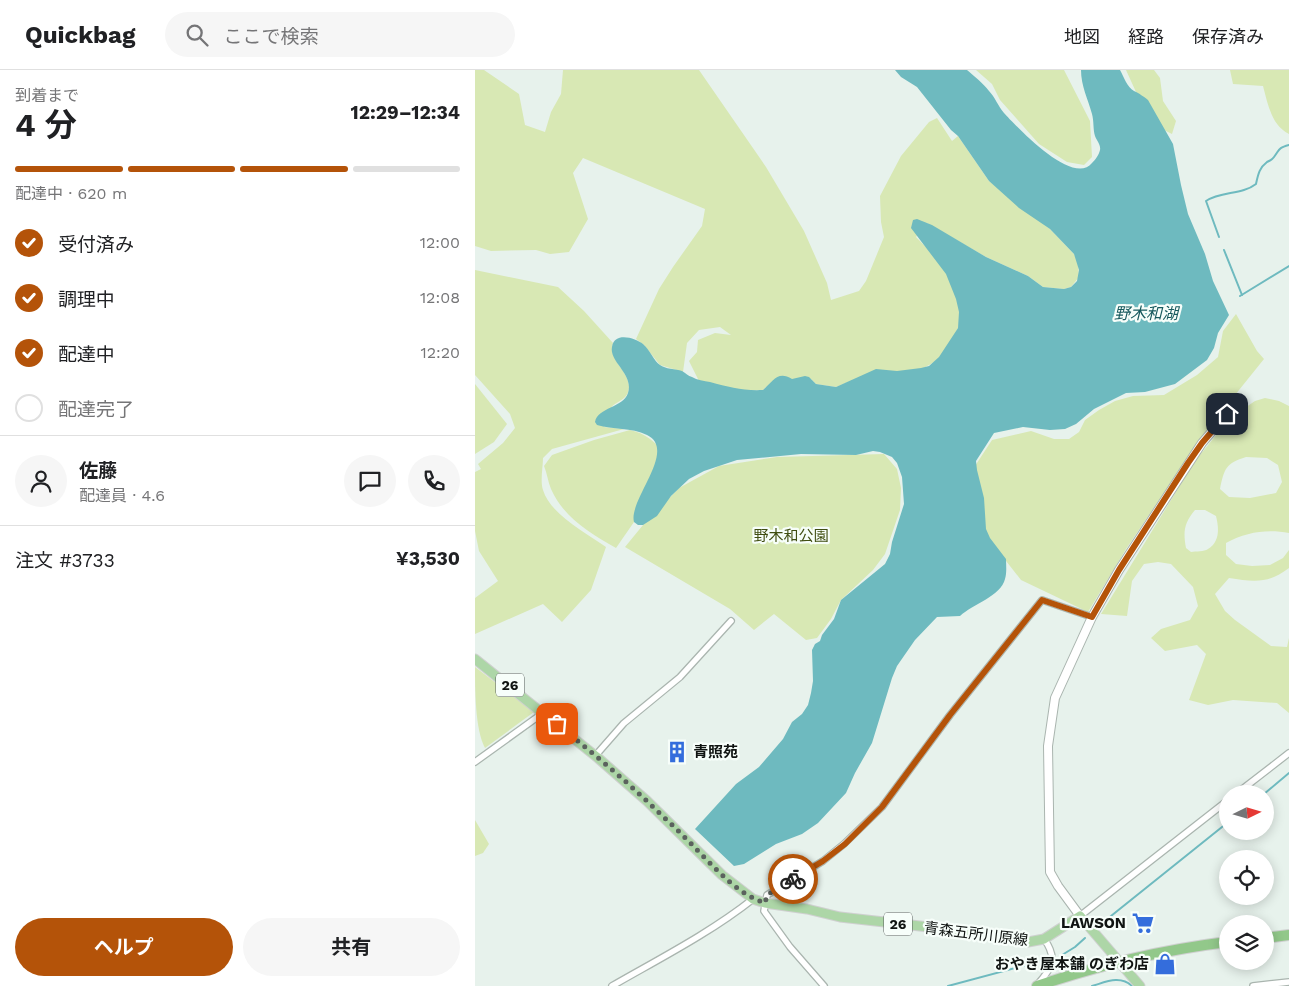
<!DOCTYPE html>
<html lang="ja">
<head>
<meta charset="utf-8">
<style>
  body { margin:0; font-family:"Work Sans","Noto Sans JP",sans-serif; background:#f6f6f6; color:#202124; height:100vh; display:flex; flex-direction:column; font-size:19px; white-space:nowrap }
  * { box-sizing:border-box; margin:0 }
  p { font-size:16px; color:#757577 }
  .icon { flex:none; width:28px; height:28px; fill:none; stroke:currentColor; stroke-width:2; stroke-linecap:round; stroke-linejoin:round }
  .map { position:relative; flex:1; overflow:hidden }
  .details { display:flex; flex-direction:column; background:#fff; width:475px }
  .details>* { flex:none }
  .needle { width:32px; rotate:85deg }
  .buttons { position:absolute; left:744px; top:715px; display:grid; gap:10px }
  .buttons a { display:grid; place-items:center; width:55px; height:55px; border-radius:50%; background:#fff; box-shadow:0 2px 12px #0003; font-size:25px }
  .pin { position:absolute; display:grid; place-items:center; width:42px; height:42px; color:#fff; margin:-21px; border-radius:10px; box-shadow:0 2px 8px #0006 }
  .courier { position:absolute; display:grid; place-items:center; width:50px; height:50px; margin:-25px; border:4px solid #b45309; border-radius:50%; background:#fff; color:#222; box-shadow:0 1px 6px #0007 }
  .overview em { font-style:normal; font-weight:700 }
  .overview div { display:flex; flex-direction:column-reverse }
  .overview { display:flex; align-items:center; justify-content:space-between; height:85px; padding:0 15px }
  h1 { font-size:32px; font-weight:700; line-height:38px }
  .bar { display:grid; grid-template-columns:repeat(4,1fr); gap:8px 5px; align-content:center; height:60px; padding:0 15px }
  .bar i { height:6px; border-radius:4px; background:#e0e0e0 }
  .bar .selected { background:#b45309 }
  .bar p { grid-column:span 4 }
  .line { display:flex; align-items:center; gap:12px; padding:0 15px; border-top:1px solid #e0e0e0 }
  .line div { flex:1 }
  .round { display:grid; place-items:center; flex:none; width:52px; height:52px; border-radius:26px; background:#f6f6f6 }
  ol { padding:0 15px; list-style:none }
  li { display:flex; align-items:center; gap:15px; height:55px }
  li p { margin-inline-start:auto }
  li .icon { padding:5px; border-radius:50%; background:#b45309; color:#fff; stroke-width:4 }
  li:last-child { color:#757577 }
  li i { width:28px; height:28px; border:2px solid #e0e0e0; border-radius:50% }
  .cta { display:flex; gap:10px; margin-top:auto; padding:10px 15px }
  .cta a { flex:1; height:58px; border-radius:30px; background:#b45309; color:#fff; font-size:20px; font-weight:700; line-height:58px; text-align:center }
  .cta a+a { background:#f6f6f6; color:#202124 }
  header { display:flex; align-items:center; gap:30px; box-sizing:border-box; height:70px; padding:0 25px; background:#fff; border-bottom:1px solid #e0e0e0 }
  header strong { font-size:24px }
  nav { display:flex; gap:28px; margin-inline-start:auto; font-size:18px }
  .search { width:350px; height:45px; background:#f6f6f6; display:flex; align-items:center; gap:12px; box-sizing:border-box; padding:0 18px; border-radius:28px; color:#757577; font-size:19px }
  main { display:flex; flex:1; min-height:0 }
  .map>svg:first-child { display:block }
  .green { fill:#d8e8b4; fill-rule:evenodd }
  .water { fill:#6ebabf }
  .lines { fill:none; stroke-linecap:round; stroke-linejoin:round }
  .stream { stroke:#6ebabf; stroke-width:2 }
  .minor-casing { stroke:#aab5af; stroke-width:8 }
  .tertiary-casing { stroke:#aab5af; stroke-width:10 }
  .primary-casing { stroke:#cfd0d0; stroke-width:11 }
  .trunk-casing { stroke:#cfd0d0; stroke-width:12 }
  .minor { stroke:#fff; stroke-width:5.5 }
  .tertiary { stroke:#fff; stroke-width:8 }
  .primary { stroke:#add6a7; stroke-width:9 }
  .trunk { stroke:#92c88a; stroke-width:10 }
  .done { stroke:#5b625e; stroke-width:5; stroke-dasharray:0 9 }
  .route { stroke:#b45309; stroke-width:6 }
  .labels { text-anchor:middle; stroke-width:4.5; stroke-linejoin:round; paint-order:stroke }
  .shield { fill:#f7fefa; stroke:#555a58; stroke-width:1 }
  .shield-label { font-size:14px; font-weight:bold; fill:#101412 }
  .park-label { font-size:15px; fill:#404e12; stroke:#f7fefa }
  .poi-label { font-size:15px; font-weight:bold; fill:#101412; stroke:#f7fefa; text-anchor:end }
  .street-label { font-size:15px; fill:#101412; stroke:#f7fefa }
  .water-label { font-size:16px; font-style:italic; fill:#17595d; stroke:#f7fefa }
</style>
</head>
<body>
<header>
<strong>Quickbag</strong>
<div class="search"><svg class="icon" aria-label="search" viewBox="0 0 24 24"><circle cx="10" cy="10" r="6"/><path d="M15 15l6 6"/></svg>ここで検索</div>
<nav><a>地図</a><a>経路</a><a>保存済み</a></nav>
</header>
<main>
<section class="details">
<div class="overview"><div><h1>4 分</h1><p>到着まで</p></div><em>12:29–12:34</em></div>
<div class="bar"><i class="selected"></i><i class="selected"></i><i class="selected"></i><i></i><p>配達中 · 620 m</p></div>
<ol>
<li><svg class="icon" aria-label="check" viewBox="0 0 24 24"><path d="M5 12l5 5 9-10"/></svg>受付済み<p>12:00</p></li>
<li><svg class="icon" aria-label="check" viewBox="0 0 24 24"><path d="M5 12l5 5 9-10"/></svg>調理中<p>12:08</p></li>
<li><svg class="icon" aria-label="check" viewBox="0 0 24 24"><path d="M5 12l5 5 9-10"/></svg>配達中<p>12:20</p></li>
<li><i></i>配達完了</li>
</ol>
<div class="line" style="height:90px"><a class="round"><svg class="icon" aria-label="person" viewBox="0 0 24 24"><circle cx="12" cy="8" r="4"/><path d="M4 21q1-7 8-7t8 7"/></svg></a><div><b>佐藤</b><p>配達員 · 4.6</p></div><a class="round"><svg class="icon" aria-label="chat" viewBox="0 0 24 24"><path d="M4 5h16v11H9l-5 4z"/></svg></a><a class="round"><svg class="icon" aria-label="phone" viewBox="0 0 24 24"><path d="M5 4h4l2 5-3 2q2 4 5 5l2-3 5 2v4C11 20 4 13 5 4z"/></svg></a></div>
<div class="line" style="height:65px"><div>注文 #3733</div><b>¥3,530</b></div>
<div class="cta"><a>ヘルプ</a><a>共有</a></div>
</section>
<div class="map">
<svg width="814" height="916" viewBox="0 0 814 916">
  <rect width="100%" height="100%" fill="#e7f2ec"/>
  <g class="green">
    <path d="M0 0H9L44 24 50 55 70 62 76 42 86 24 88 0H224L291 97 329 161 352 213 356 230 384 221 391 211 409 167 406 152 405 126 426 86 454 52 462 48 477 71 483 66 514 111 575 159 599 184 603 192 604 207 596 217 589 219 568 217 553 206 511 187 452 153 441 167C451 177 461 187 469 199 478 214 489 241 483 258 479 268 471 280 464 288 458 294 450 296 445 301L383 308 361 317 341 314 336 309 291 317 288 320 263 321 224 311 214 291 222 282 223 270 240 263 256 265 245 257 224 260 212 273 208 302 185 295 169 275 161 269 184 219 198 197 227 156 230 139 108 88 98 103 113 149 94 182 75 184 61 180 16 181 0 176Z"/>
    <path d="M501 0H589L615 51 617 87 609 95 592 92 564 74 525 30 517 14Z"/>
    <path d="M651 0H679L685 8 688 31 701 51 697 64 685 58 661 22Z"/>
    <path d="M755 0H814V64C796 55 793 34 788 16L758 14Z"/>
    <path d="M0 200 83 217 109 241 138 273C132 288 153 300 154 316 154 331 141 330 135 339 132 344 131 352 129 357L149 359 77 379 68 388C68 397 65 411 68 420 75 444 111 463 131 477L116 520 87 552 68 534 0 564V528L23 511 4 481 0 461V402L6 399 3 394 28 373 40 358 35 344 0 305Z"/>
    <path d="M761 244 782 281 789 289 727 366 651 479 613 542 546 510 510 464 500 396 517 370 556 361 579 369H594L604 362 610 350 624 340 640 331 658 326 689 325 722 305 743 287 748 261Z"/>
    <path d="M0 314 32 354 19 372 0 384Z"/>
    <path d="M790 328 804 331 814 336V463C792 459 771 462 751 473V485L761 494 777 496 795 495 808 488 814 480V498C793 514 779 512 754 508L740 524 750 541 760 550 796 576 812 577 814 568V643L802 633 758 630 733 635 714 630 731 584 722 575 690 581 676 568 686 559 715 550 723 536 718 517 696 494 683 492 669 494 657 511 652 546 626 544 720 391 755 348 780 331ZM771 387 792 388 803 395 807 412 801 423 775 428 754 427 745 419C749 399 751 393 771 387ZM720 440H730L741 446C744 458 745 472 733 479 729 482 721 481 716 482L711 478C708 462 709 453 720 440Z"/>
    <path d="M155 360C170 363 180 372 190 383L172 413 159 452 141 478C115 463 89 448 76 419 73 412 72 403 69 396L77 385 119 370Z"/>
    <path d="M409 384 422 399 426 418 425 440 410 484 398 500 366 530 356 549 342 568 331 570 299 544 279 560 255 539 150 477 168 455 204 418 244 396 302 387Z"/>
    <path d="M0 597 59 642 10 678C0 660 0 619 0 597Z"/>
    <path d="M0 750 14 774 8 783 0 786Z"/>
  </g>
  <path class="water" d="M420 0H492C499 6 508 13 514 21 520 27 523 36 529 43 542 57 598 117 617 93 620 90 624 85 625 80 626 75 622 71 620 66 618 60 619 51 617 44 613 29 606 16 606 0H645C649 7 652 17 659 21 665 24 668 26 673 30L698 74 706 115 713 144 730 184 738 211 754 245 743 263 739 278 732 290 700 314 670 322 651 323 619 339 601 354 590 359 575 360 548 357 519 363 501 391 502 400 509 428 511 459 515 468 531 489C531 495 532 502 530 509 526 526 498 534 485 546L462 547 440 570 422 596 417 608 397 673 380 703 371 723 343 753 327 764 301 774 269 794 259 796 220 759 261 714 284 697 308 669 317 652 327 644 333 635 336 623 338 611 337 580 340 574 345 571 347 565 359 549 366 530 410 494 415 484 417 472 429 434 427 407 422 393 417 387 405 382 398 381 381 385 326 384 262 390 229 401 214 409 196 426 182 446 168 455H163L159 452C153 430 203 380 172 365 156 357 138 360 122 355L120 352C123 337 148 338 153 323 159 304 134 292 137 277 139 261 161 268 168 274 175 280 179 291 185 295 190 299 201 299 207 301 211 303 213 306 217 307 222 310 229 311 235 312 254 317 268 321 288 320 298 311 303 300 317 309L330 306 334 307 341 314 361 317 401 299 422 301 446 298 454 296 464 287 483 258 484 242 481 229 471 204 436 158 438 150 442 149 457 155 511 187 553 206 568 217 589 219 596 217 602 211 604 200 599 184 575 159 544 138 514 111 483 66 476 60 442 17 426 7Z"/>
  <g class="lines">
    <g class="stream">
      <path d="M744 167 731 131C746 121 767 125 781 114 783 105 784 98 792 92 794 91 797 90 799 87 805 79 803 78 814 75"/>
      <path d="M749 180 767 225"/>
      <path d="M765 226 814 196"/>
      <path d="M789 724 814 703"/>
      <path d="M626 854 752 753"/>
      <path d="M587 885 600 877 610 868"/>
      <path d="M473 916 570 890"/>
      <path d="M617 916C631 912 645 905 657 916"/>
    </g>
    <g class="minor-casing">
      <g id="minor">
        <path d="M121 685 149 653 205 607 256 551"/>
        <path d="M0 692 68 643"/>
        <path d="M761 724 814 683"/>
        <path d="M605 846 752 731"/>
        <path d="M563 914C577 898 583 888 569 869"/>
        <path d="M137 916C184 889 235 863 278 829"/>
        <path d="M349 916 315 877 289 841 292 825 348 791 369 774 407 737 475 645 567 530 617 547"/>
        <path d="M778 916 814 912"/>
      </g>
    </g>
    <g class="tertiary-casing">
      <path id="tertiary" d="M605 846 583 816 575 802 573 676 580 628 617 547 644 500 727 373 764 330"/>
    </g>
    <g class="primary-casing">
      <path id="primary" d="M0 589 123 688 172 731 247 805 278 829 290 833 332 839 365 847 498 862 553 872 569 869 605 846 665 916"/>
    </g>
    <g class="trunk-casing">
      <g id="trunk">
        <path d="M790 868 814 865"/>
        <path d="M562 916C624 895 687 880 752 872"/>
      </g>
    </g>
    <use href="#minor" class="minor"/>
    <use href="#tertiary" class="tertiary"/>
    <use href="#primary" class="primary"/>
    <use href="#trunk" class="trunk"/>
  </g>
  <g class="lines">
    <path class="done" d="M82 654C114 680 147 707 177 736 193 751 209 766 224 782 244 802 263 824 290 833L292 825 318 809"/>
    <path class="route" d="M318 809 348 791 370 774 407 737 475 645 567 530 617 547 644 500 713 393 727 373 752 344"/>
  </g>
  <defs>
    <g id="building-bare" transform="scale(1.725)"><path d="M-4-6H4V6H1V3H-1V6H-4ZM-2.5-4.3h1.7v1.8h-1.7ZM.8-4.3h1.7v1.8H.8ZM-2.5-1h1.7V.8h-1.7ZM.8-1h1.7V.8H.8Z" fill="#346ddc" stroke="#f7fefa" stroke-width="2.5" paint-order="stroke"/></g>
    <g id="supermarket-bare" transform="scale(1.725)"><path d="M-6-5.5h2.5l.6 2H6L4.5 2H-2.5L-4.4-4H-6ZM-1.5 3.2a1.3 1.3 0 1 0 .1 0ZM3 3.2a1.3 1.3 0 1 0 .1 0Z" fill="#346ddc" stroke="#f7fefa" stroke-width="2.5" paint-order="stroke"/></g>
    <g id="shop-bare" transform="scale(1.725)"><path d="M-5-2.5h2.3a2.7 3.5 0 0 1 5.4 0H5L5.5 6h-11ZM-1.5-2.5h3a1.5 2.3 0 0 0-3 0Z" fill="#346ddc" stroke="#f7fefa" stroke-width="2.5" paint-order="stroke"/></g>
  </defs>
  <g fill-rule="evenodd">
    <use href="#building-bare" x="202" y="682"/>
    <use href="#supermarket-bare" x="668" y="853"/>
    <use href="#shop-bare" x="690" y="894"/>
  </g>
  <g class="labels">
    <g class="shield">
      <rect x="21" y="603.5" width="28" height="23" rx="4"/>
      <rect x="409" y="842.5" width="28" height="23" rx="4"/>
    </g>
    <g class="shield-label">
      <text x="35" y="620">26</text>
      <text x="423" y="859">26</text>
    </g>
    <g class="park-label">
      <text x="316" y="471">野木和公園</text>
    </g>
    <g class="poi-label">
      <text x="218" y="687" text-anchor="start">青照苑</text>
      <text x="651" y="858">LAWSON</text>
      <text x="674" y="899">おやき屋本舗 のぎわ店</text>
    </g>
    <g class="street-label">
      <text transform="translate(501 864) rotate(7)" y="5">青森五所川原線</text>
    </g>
    <g class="water-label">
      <text x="671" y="249">野木和湖</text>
    </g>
  </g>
</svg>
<div class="buttons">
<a><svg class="needle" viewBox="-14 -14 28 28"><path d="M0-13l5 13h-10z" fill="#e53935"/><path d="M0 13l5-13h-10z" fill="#757577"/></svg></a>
<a><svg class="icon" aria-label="locate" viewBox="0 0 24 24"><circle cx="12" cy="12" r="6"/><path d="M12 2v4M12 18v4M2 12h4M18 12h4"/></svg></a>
<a><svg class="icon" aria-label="layers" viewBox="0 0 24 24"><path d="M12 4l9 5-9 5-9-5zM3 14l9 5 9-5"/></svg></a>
</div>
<div class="pin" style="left:82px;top:654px;background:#ea580c"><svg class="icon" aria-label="bag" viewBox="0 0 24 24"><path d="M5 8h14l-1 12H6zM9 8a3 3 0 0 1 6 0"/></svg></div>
<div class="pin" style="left:752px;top:344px;background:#1f2937"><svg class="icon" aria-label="home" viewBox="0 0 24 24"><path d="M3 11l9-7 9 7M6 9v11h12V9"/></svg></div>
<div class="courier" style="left:318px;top:809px"><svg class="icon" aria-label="bike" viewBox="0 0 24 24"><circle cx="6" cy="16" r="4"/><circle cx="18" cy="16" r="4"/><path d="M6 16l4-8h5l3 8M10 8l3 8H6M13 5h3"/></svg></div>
</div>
</main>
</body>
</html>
